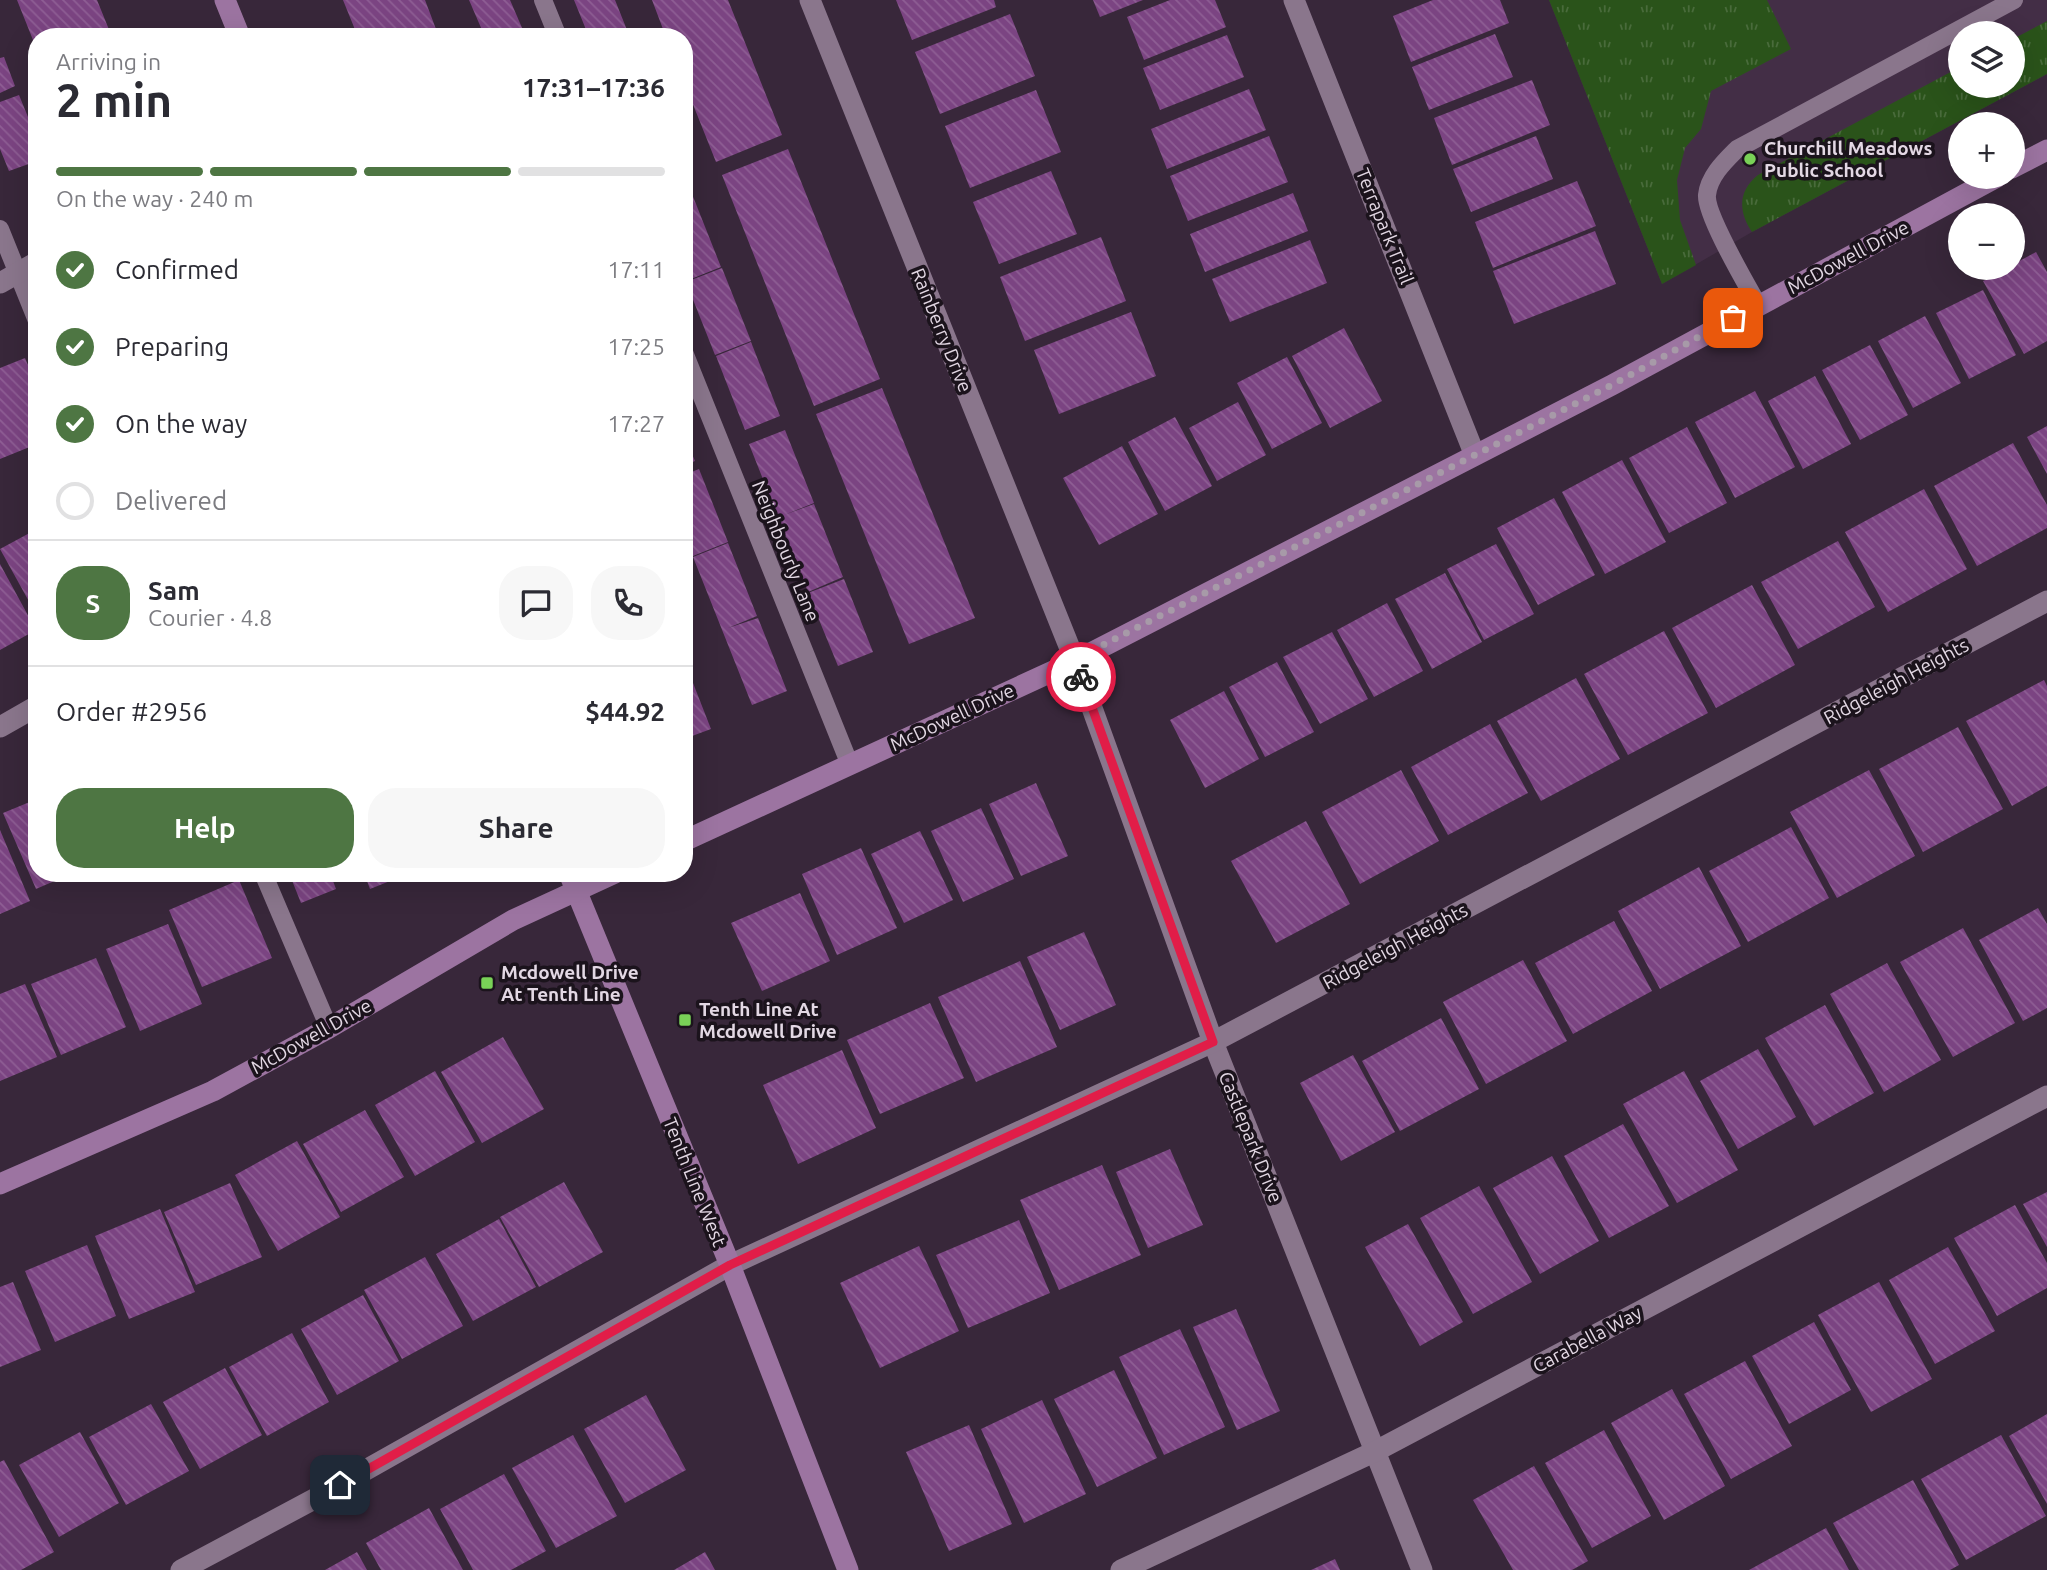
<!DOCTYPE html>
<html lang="en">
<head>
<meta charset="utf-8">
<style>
  body { margin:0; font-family:Ubuntu,sans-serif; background:#f7f7f7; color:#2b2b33; height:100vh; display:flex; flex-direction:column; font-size:26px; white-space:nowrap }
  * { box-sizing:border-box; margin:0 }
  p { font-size:23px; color:#7c7c81 }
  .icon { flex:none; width:38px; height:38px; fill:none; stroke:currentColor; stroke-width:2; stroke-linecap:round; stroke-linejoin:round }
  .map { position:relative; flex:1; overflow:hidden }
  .panel { position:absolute; left:28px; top:28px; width:665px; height:854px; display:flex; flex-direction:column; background:#fff; border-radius:28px; box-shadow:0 7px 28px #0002 }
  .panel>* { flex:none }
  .buttons { position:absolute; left:1948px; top:21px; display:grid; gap:14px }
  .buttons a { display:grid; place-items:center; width:77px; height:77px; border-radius:50%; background:#fff; box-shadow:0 7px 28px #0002; font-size:35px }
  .pin { position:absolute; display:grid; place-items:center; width:60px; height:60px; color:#fff; margin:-30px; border-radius:14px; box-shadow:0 4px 10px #0006 }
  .courier { position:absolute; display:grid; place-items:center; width:70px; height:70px; margin:-35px; border:5px solid #e11d48; border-radius:50%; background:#fff; color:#222; box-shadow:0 2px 9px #0007 }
  .head em { font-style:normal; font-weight:700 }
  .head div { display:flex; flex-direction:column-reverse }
  .head { display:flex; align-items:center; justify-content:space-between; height:119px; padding:0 28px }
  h1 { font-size:46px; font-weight:700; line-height:52px }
  .bar { display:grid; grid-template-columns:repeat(4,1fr); gap:10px 7px; align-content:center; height:84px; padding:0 28px }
  .bar i { height:9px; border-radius:5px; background:#e1e1e2 }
  .bar .selected { background:#4e7643 }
  .bar p { grid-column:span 4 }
  .line { display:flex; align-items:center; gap:18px; padding:0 28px; border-top:2px solid #e1e1e2 }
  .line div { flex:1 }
  .round { display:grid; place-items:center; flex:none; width:74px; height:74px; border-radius:28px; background:#f7f7f7 }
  ol { padding:0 28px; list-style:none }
  li { display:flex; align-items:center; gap:21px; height:77px }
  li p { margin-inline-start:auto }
  li .icon { padding:7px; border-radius:50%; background:#4e7643; color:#fff; stroke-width:4 }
  li:last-child { color:#7c7c81 }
  li i { width:38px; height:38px; border:4px solid #e1e1e2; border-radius:50% }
  .cta { display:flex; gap:14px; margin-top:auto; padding:14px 28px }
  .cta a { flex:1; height:80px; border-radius:28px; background:#4e7643; color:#fff; font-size:28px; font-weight:700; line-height:80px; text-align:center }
  .cta a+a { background:#f7f7f7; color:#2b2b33 }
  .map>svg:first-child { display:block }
  .built { fill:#432e46; fill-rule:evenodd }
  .grass { fill:url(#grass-tufts) }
  .building { fill:url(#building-back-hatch) }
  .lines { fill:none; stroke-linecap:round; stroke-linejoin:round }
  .lane { stroke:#8a768c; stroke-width:18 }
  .street { stroke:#8a768c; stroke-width:21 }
  .secondary { stroke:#9c74a1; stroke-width:21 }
  .done { stroke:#a79aa8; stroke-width:7; stroke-dasharray:0 12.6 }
  .route { stroke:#e11d48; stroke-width:9 }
  .poi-dot { fill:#79d157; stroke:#1b131c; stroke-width:2.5 }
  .labels { text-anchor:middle; stroke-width:7; stroke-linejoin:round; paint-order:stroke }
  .poi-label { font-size:19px; font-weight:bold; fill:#e3d8e4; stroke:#1b131c; text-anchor:start }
  .street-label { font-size:19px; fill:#e3d8e4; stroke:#1b131c }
</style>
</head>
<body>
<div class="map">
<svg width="2047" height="1570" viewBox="0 0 2047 1570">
  <defs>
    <pattern id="grass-tufts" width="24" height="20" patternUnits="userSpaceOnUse" patternTransform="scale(1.75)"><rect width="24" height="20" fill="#2a531a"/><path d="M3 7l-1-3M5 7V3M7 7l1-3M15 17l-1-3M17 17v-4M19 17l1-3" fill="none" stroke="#496b3b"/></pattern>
    <pattern id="building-back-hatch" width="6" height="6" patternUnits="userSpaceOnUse" patternTransform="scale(1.75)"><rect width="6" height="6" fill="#7b4482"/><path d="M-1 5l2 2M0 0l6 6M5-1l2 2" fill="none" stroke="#8e5e94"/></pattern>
  </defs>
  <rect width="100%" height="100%" fill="#38273a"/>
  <path class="built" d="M1549 0H2047V74L1752 232 1662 284ZM1960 33H2012V86H1960Z"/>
  <g class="grass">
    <path d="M1549 0H1767L1791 49 1711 91 1701 129 1685 148 1677 180 1680 220 1696 265 1662 284Z"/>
    <path d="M2047 21V74L1752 232C1738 211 1738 191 1758 175L1960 67V86H2012L2013 39Z"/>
  </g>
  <g class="building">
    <path d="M17 0H97L112 37H37V50Z"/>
    <path d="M343 0H425L439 37H358Z"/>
    <path d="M469 0H510L526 37H485Z"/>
    <path d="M574 0H615L627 30 609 37H589Z"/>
    <path d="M652 0H728L782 135 716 162 684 82V37H666Z"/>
    <path d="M896 0H994L996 7 912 40Z"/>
    <path d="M1093 0H1143L1100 17Z"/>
    <path d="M1170 0H1215L1226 27 1144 60 1127 17Z"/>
    <path d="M1433 0H1500L1509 23 1411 62 1393 16Z"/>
    <path d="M1010 14 1035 76 940 114 915 52Z"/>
    <path d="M1495 34 1513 77 1429 110 1412 67Z"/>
    <path d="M1227 35 1244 77 1160 110 1143 68Z"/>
    <path d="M4 57 15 86 0 93V58Z"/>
    <path d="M1532 80 1550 125 1452 165 1434 118Z"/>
    <path d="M1249 89 1266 130 1167 169 1151 129Z"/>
    <path d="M1036 90 1061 152 970 188 945 126Z"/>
    <path d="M19 95 37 139V161L9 171 0 149V102Z"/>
    <path d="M1269 136 1288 182 1188 221 1170 176Z"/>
    <path d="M1536 136 1553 179 1471 212 1453 169Z"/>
    <path d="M788 149 880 379 814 406 722 175Z"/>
    <path d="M1051 171 1077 234 999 264 973 202Z"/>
    <path d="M1577 181 1596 226 1493 268 1475 222Z"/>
    <path d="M1293 193 1308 231 1205 272 1190 234Z"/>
    <path d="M692 194 721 267 686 281 684 197Z"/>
    <path d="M1595 231 1616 284 1514 324 1493 271Z"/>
    <path d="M1101 237 1126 301 1025 341 1000 277Z"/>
    <path d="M1310 240 1327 283 1230 322 1212 279Z"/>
    <path d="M2036 252 2047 272V341L2024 354 1983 281 2012 268V265Z"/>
    <path d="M722 268 751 341 715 355 686 282Z"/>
    <path d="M1983 290 2016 355 1969 379 1936 313Z"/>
    <path d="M1131 312 1156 376 1059 414 1034 350Z"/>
    <path d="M1925 316 1961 383 1913 408 1878 341Z"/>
    <path d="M1344 328 1382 401 1330 428 1292 356Z"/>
    <path d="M751 342 780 416 745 430 716 356Z"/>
    <path d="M1870 345 1908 415 1860 440 1822 370Z"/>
    <path d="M1287 357 1322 423 1272 449 1237 383Z"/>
    <path d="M25 358 37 386V444L0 459V368Z"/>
    <path d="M1815 376 1851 444 1803 469 1768 401Z"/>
    <path d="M882 388 975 618 909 644 816 414Z"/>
    <path d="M1755 391 1795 467 1735 498 1695 422Z"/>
    <path d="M1238 402 1266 455 1217 481 1189 428Z"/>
    <path d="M1175 417 1212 486 1165 511 1128 442Z"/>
    <path d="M2047 426V474L2027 437Z"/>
    <path d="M1687 427 1727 503 1669 533 1629 458Z"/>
    <path d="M785 430 814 503 784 515 814 504 843 577 808 592 749 444Z"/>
    <path d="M684 436 695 461 684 465Z"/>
    <path d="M2013 443 2047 505V528L1977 566 1934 486Z"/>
    <path d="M1122 446 1158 514 1099 545 1063 478Z"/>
    <path d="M1622 460 1666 542 1605 574 1562 492Z"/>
    <path d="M699 469 728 542 693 556 684 535V475Z"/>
    <path d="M1924 489 1967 569 1888 612 1845 532Z"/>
    <path d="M1554 498 1595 575 1538 605 1497 528Z"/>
    <path d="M37 529V616L0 549Z"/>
    <path d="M1838 541 1875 607 1798 649 1761 582Z"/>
    <path d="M728 543 757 616 728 628 758 618 787 691 752 705 693 557Z"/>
    <path d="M1496 544 1534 614 1484 640 1447 569Z"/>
    <path d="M0 564 36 630 0 650Z"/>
    <path d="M1445 573 1482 642 1432 669 1395 599Z"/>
    <path d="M844 579 873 652 838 666 808 593Z"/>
    <path d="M1752 585 1795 665 1716 708 1672 628Z"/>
    <path d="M1387 603 1423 671 1374 697 1337 630Z"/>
    <path d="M1664 631 1708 713 1628 755 1584 674Z"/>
    <path d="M1332 632 1368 699 1320 724 1283 657Z"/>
    <path d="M684 660 711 729 684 739Z"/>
    <path d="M1277 662 1314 732 1265 757 1229 687Z"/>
    <path d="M1576 678 1620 759 1541 801 1497 721Z"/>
    <path d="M2044 680 2047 686V786L2012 806 1966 721Z"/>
    <path d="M1224 691 1259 759 1205 788 1170 720Z"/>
    <path d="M1490 724 1528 793 1448 835 1411 767Z"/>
    <path d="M1958 727 2003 809 1923 852 1879 769Z"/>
    <path d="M1401 770 1439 841 1360 884 1322 812Z"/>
    <path d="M1869 770 1915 856 1837 898 1790 812Z"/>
    <path d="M1036 783 1068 856 1021 876 989 804Z"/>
    <path d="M37 799V873H73L36 889 3 813Z"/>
    <path d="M981 808 1014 879 963 902 931 831Z"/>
    <path d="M1306 821 1350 904 1276 943 1231 861Z"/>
    <path d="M1791 827 1829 898 1748 942 1709 871Z"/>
    <path d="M0 830 30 901 0 914Z"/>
    <path d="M920 831 953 900 904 923 871 854Z"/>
    <path d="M861 848 897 928 837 955 802 874Z"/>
    <path d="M1699 867 1741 946 1660 989 1618 911Z"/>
    <path d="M289 873H330L336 889 301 903Z"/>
    <path d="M364 873H410L370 889Z"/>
    <path d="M239 880 272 958 202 987 169 910Z"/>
    <path d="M800 893 830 961 762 991 731 923Z"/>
    <path d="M2038 908 2047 924V1008L2023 1021 1979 940Z"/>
    <path d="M1614 921 1652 991 1573 1034 1535 963Z"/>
    <path d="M168 924 202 1004 140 1031 106 949Z"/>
    <path d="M1963 928 2015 1023 1953 1057 1900 962Z"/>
    <path d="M1084 932 1116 1005 1060 1030 1027 957Z"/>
    <path d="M96 958 126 1027 61 1055 31 984Z"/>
    <path d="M1523 960 1567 1041 1486 1084 1443 1002Z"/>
    <path d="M1020 961 1057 1047 976 1082 938 997Z"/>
    <path d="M1887 963 1941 1060 1884 1092 1830 994Z"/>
    <path d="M25 984 57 1057 0 1081V994Z"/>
    <path d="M930 1003 964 1078 880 1114 847 1040Z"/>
    <path d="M1825 1005 1874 1093 1814 1126 1765 1038Z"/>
    <path d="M1441 1018 1479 1089 1400 1131 1362 1061Z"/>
    <path d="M503 1037 544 1109 482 1143 441 1072Z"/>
    <path d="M1758 1049 1796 1117 1738 1149 1700 1081Z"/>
    <path d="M842 1050 876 1128 798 1164 763 1085Z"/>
    <path d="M1353 1055 1395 1132 1341 1161 1300 1083Z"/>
    <path d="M435 1071 475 1142 415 1176 375 1105Z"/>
    <path d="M1684 1071 1738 1170 1677 1203 1623 1104Z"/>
    <path d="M365 1110 404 1177 341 1212 303 1144Z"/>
    <path d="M1623 1124 1669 1206 1609 1238 1564 1156Z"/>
    <path d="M297 1141 340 1217 278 1251 235 1175Z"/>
    <path d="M1170 1149 1203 1225 1148 1248 1116 1172Z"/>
    <path d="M1552 1156 1599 1241 1540 1274 1493 1188Z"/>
    <path d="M1102 1165 1141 1255 1059 1290 1020 1200Z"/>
    <path d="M564 1182 603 1252 539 1287 500 1217Z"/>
    <path d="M230 1183 262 1257 196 1285 164 1212Z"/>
    <path d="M1479 1186 1532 1282 1473 1314 1420 1218Z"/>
    <path d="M2047 1192V1247L2023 1204Z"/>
    <path d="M2015 1205 2047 1263V1288L1997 1316 1954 1238Z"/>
    <path d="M160 1209 195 1292 129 1319 95 1236Z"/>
    <path d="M499 1219 536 1287 473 1321 436 1254Z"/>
    <path d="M1019 1220 1050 1293 968 1328 936 1255Z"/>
    <path d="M1408 1224 1463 1322 1420 1346 1365 1247Z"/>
    <path d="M87 1245 116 1316 55 1342 25 1271Z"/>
    <path d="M919 1246 959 1331 880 1368 840 1283Z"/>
    <path d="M1948 1247 1995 1331 1935 1364 1889 1280Z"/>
    <path d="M425 1257 463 1326 402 1359 364 1290Z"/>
    <path d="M13 1282 41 1350 0 1367V1287Z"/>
    <path d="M1879 1282 1932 1379 1871 1412 1818 1315Z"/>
    <path d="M363 1295 399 1361 337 1395 301 1329Z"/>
    <path d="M1236 1309 1280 1411 1237 1430 1193 1327Z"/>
    <path d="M1814 1322 1851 1390 1789 1424 1752 1356Z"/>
    <path d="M1180 1329 1225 1427 1164 1455 1119 1357Z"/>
    <path d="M292 1333 329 1402 267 1436 229 1367Z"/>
    <path d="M1745 1361 1792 1446 1731 1479 1684 1394Z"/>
    <path d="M225 1368 262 1435 200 1469 163 1402Z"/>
    <path d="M1114 1370 1157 1458 1097 1487 1054 1399Z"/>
    <path d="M1672 1389 1725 1486 1664 1520 1611 1423Z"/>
    <path d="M646 1395 686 1470 625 1503 584 1429Z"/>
    <path d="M1042 1400 1086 1494 1024 1523 981 1429Z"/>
    <path d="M151 1404 189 1471 126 1505 89 1437Z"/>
    <path d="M2047 1414V1504L2009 1436Z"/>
    <path d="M969 1425 1012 1524 949 1551 906 1452Z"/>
    <path d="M1604 1430 1651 1516 1592 1548 1545 1463Z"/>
    <path d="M80 1432 119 1503 59 1537 19 1465Z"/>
    <path d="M573 1435 617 1516 556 1548 512 1468Z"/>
    <path d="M2001 1435 2046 1516 1966 1560 1921 1479Z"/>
    <path d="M4 1460 54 1552 21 1570H0V1462Z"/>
    <path d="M1534 1466 1588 1561 1572 1570H1513L1473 1500Z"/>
    <path d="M504 1474 546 1551 511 1570H473L440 1509Z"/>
    <path d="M1913 1480 1959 1565 1950 1570H1859L1833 1523Z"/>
    <path d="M429 1508 463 1570H381L366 1543Z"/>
    <path d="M1826 1528 1849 1570H1749Z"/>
    <path d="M357 1552 367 1570H325Z"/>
    <path d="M705 1552 715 1570H674Z"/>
    <path d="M1335 1559 1340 1570H1311Z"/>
  </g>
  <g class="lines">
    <g class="lane">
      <path d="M543 0 558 37"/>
      <path d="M0 229 37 321"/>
      <path d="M1758 305C1747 285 1705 214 1707 195 1709 176 1725 161 1737 149L2014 0"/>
      <path d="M684 352 850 765"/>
      <path d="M263 873 329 1028"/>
    </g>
    <g class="street">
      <path d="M810 0 1075 661 1213 1042 1422 1570"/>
      <path d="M1294 0 1474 453"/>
      <path d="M0 283 37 262"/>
      <path d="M0 727 37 706"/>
      <path d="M181 1570 316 1498 730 1265 1213 1042 2047 601"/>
      <path d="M1121 1570 1376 1451 2047 1096"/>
    </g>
    <g class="secondary">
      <path d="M225 0 240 37"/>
      <path d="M2012 168 2047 150"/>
      <path d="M684 841 1075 661 1612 385 1997 177"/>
      <path d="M569 873 730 1265 848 1570"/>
      <path d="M0 1184 213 1091 329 1028 513 920 615 873"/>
    </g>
  </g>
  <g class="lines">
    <path class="done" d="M1081 677 1075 661 1103 645 1612 385 1733 318"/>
    <path class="route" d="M340 1485 730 1265 1213 1042 1081 677"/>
  </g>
  <g class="poi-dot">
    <circle cx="1750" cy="159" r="7"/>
    <rect x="480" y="976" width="14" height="14" rx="3.5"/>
    <rect x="678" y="1013" width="14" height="14" rx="3.5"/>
  </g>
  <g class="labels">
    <g class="poi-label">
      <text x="1764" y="155">Churchill Meadows<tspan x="1764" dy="22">Public School</tspan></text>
      <text x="501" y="979">Mcdowell Drive<tspan x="501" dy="22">At Tenth Line</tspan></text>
      <text x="699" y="1016">Tenth Line At<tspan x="699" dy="22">Mcdowell Drive</tspan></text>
    </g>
    <g class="street-label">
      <text transform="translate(1385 226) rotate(68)" y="7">Terrapark Trail</text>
      <text transform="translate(1848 257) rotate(-28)" y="7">McDowell Drive</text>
      <text transform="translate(942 330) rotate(68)" y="7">Rainberry Drive</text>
      <text transform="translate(786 551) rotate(68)" y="7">Neighbourly Lane</text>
      <text transform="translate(1896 681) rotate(-28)" y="7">Ridgeleigh Heights</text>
      <text transform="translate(952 717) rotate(-25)" y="7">McDowell Drive</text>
      <text transform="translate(1395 946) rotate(-28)" y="7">Ridgeleigh Heights</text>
      <text transform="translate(311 1036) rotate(-29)" y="7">McDowell Drive</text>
      <text transform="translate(1251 1137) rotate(68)" y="7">Castlepark Drive</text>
      <text transform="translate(695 1182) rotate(68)" y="7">Tenth Line West</text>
      <text transform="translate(1587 1339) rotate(-28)" y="7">Carabella Way</text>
    </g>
  </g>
</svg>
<div class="buttons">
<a><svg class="icon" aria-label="layers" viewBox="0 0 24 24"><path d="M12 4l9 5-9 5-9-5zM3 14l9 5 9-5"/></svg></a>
<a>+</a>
<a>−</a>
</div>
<div class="pin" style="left:1733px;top:318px;background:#ea580c"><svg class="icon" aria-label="bag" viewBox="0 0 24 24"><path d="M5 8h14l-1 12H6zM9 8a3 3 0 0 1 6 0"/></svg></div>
<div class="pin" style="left:340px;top:1485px;background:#1f2937"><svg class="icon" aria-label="home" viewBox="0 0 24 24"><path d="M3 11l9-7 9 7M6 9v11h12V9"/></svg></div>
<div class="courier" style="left:1081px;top:677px"><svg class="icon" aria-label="bike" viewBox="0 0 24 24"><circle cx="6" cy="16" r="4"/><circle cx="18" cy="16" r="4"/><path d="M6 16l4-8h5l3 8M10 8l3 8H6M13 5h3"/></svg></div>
<section class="panel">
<div class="head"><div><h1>2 min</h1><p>Arriving in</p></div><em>17:31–17:36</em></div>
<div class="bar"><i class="selected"></i><i class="selected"></i><i class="selected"></i><i></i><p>On the way · 240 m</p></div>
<ol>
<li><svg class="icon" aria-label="check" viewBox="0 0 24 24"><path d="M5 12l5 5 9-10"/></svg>Confirmed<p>17:11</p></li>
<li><svg class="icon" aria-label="check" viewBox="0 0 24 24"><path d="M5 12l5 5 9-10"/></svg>Preparing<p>17:25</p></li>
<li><svg class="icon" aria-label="check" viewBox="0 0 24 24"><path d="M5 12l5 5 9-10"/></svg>On the way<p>17:27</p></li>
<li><i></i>Delivered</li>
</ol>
<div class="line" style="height:126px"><b class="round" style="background:#4e7643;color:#fff">S</b><div><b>Sam</b><p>Courier · 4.8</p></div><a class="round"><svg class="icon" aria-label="chat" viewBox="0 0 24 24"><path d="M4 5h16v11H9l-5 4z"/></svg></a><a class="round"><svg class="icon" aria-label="phone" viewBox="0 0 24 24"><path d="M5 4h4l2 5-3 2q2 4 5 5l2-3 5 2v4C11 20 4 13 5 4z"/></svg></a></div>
<div class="line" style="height:91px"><div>Order #2956</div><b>$44.92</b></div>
<div class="cta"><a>Help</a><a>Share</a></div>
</section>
</div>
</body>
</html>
